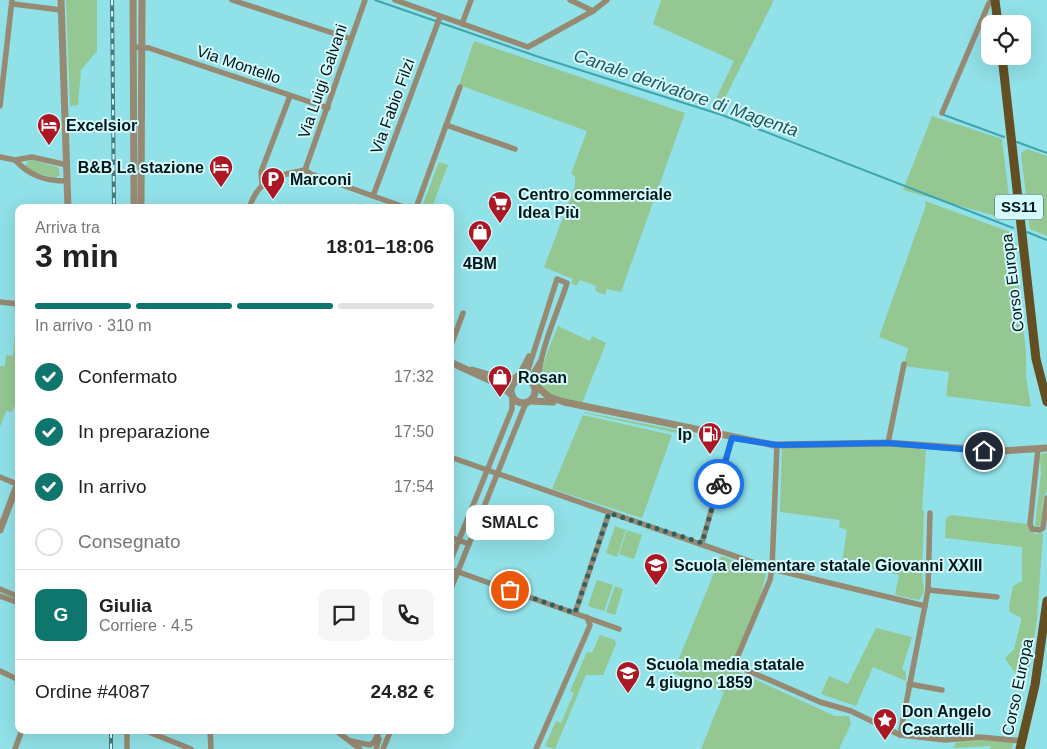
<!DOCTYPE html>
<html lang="it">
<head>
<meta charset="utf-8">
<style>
  body { margin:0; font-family:Helvetica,sans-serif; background:#f6f6f6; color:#222; height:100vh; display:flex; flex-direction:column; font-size:19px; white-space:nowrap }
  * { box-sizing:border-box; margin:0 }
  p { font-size:16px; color:#767676 }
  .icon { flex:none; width:28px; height:28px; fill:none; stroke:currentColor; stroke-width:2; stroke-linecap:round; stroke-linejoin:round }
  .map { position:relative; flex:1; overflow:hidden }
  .panel { position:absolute; left:15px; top:204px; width:439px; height:530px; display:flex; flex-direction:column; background:#fff; border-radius:10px; box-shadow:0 5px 20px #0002 }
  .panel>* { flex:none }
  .controls { position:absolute; left:981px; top:15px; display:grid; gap:10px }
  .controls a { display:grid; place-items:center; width:50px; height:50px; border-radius:10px; background:#fff; box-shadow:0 5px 20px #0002; font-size:25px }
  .pin { position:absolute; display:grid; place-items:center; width:42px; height:42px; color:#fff; margin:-21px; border:2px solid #fff; border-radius:50%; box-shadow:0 1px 5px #0007 }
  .courier { position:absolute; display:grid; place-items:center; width:50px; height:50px; margin:-25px; border:4px solid #1a73e8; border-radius:50%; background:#fff; color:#222; box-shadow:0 1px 6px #0007 }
  .bubble { position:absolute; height:35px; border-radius:10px; background:#fff; box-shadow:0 5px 20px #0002; font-size:16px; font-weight:800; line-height:35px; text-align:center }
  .summary em { font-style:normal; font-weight:800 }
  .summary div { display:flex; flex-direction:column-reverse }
  .summary { display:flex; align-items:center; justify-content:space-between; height:85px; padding:0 20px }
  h1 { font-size:32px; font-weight:800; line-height:38px }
  .bar { display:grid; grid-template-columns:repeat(4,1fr); gap:8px 5px; align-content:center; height:60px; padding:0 20px }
  .bar i { height:6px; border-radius:4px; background:#e0e0e0 }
  .bar .on { background:#0f766e }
  .bar p { grid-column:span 4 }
  .line { display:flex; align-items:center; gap:12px; padding:0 20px; border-top:1px solid #e0e0e0 }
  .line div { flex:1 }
  .round { display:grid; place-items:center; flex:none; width:52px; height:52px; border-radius:10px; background:#f6f6f6 }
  ol { padding:0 20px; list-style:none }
  li { display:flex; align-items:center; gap:15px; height:55px }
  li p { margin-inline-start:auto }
  li .icon { padding:5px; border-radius:50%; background:#0f766e; color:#fff; stroke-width:4 }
  li:last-child { color:#767676 }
  li i { width:28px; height:28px; border:2px solid #e0e0e0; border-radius:50% }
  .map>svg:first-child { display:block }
  .green { fill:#94c792 }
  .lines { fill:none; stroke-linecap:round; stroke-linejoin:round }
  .stream { stroke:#3ea4ae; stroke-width:2 }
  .minor { stroke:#968a73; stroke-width:5.5 }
  .tertiary { stroke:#968a73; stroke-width:7 }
  .primary { stroke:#644f23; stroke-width:9 }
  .rail-casing { stroke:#477a7f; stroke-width:4 }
  .rail { stroke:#d4fafe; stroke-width:2; stroke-dasharray:5.5; stroke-linecap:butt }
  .done { stroke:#335e62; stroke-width:5; stroke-dasharray:0 9 }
  .route { stroke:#1a73e8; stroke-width:6 }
  .labels { text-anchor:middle; stroke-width:4; stroke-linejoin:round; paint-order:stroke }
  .shield { fill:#d4fafe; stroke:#405b5e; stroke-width:1 }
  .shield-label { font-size:15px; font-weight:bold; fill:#00171a }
  .street-label { font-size:16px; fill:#00171a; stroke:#d4fafe }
  .poi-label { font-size:16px; font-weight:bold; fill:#00171a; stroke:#d4fafe; text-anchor:start }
  .water-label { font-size:18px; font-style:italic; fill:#1f585d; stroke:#d4fafe }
</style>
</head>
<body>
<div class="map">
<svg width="1047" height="749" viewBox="0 0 1047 749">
  <rect width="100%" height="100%" fill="#91e1e8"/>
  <g class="green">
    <path d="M66 0H97V51L81 70 78 105 70 106Z"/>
    <path d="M661 0H774L718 112 711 109 734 61 653 24Z"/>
    <path d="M474 41 685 113 621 292 607 289 605 295 595 291 596 286 580 280 576 286 571 283 573 279 544 267 575 186V176L571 174 587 131 459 85Z"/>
    <path d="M932 116 1002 139 1011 214 1007 219 903 190Z"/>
    <path d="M1027 149 1047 156V236L1030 229 1021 153Z"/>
    <path d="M31 160 58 167 60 175 55 178 29 171 26 166 27 162Z"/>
    <path d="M439 162 448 165 432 207H422Z"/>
    <path d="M925 201 1013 233 1026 352V377L1031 407 946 396 949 372 904 366 908 348 879 337 926 205Z"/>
    <path d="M17 309H19V396L12 412 6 411 0 427V366H5L6 355 13 356Z"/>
    <path d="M558 326 590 341 592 336 606 343 582 403C573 401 557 400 549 394 531 382 552 342 558 326Z"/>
    <path d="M584 412 692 433 696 437 584 413Z"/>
    <path d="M583 415 672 435 642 518 552 489Z"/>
    <path d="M894 446 926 450 922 510 924 511 922 573 924 592 919 600 895 595 899 575 842 562 847 530 839 527 840 520 780 512 782 448Z"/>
    <path d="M1043 453H1047V490L1043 500 1041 525 1038 527 1035 526 1041 473 1040 456Z"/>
    <path d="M951 515 1028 524 1035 534 1043 533 1037 620 1028 677 1017 676 1005 658 1014 649 1021 621V618L1010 612 1009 606 1013 586 1022 581V547L945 538 946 518Z"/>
    <path d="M615 526 626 530 617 557 606 553Z"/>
    <path d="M627 530 642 535 634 559 619 554Z"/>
    <path d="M721 556 763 571 766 574 761 594 732 669 835 716H849L851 724 839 749H701L724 692 673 673Z"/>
    <path d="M597 580 613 585 604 611 588 606Z"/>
    <path d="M615 586 623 589 615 615 606 612Z"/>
    <path d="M876 628 912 637 902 669 906 672V681L873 667 856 706 821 694 829 676 848 684Z"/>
    <path d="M600 635 615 640 616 644 603 675H586L555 749 545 746 556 721 561 723 574 693 570 691 587 652 592 653Z"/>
    <path d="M976 739 1013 743 1012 749H990L991 746 953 748 956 742Z"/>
  </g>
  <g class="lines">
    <g class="stream">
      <path d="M375 0 539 57 722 115 1013 228"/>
      <path d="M944 115 1004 137"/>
      <path d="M1017 142 1047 153"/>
      <path d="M1027 232 1047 240"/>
    </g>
    <g class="minor">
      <path d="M232 0 351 39"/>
      <path d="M395 0 528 47 593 11 607 0"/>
      <path d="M570 0 593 11"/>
      <path d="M13 4 61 10"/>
      <path d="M462 24 471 0"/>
      <path d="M133 47 149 48 328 108"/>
      <path d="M0 106 12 0"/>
      <path d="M942 113 989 3 994 0"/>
      <path d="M446 125 515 149"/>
      <path d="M0 157 15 160 32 157 67 165"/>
      <path d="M15 160C30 176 45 181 67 181"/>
      <path d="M305 170 365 0"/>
      <path d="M262 184 261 172 290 96"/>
      <path d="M373 196 440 17"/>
      <path d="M249 208C260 177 276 176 305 170L311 174 407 208"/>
      <path d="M416 208 460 87"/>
      <path d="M0 302 19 304"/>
      <path d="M450 348 463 313"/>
      <path d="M513 379 520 373 529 356"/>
      <path d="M520 379 528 370 557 279 567 283C559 310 533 363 540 390"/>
      <path d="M533 383 534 372 540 362"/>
      <path d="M888 443 904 364"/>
      <path d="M777 445 772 569 770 580 737 658V666L820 702 851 711 900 735 945 740 979 737 1022 741"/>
      <path d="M1038 449 1030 524 1032 529 1040 530 1043 528 1047 498"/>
      <path d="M450 457 772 569 925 606"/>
      <path d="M0 477 17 484"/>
      <path d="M450 537 469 544"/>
      <path d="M702 543 732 437"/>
      <path d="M450 562 512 409V395"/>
      <path d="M450 569 619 629"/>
      <path d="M0 589 19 597"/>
      <path d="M928 590 997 597"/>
      <path d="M450 591 525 405 530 401"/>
      <path d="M0 596 19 603"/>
      <path d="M575 613 609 513"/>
      <path d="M0 671 19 680"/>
      <path d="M909 684 942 690"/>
      <path d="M144 730 191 749"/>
      <path d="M210 730 211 749"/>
      <path d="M335 730 360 749"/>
      <path d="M900 735 928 590 930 513"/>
      <path d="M351 741 370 745 374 742 380 730"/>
      <path d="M15 749 22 730"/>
      <path d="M127 749V730"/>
      <path d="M376 749 379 739"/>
      <path d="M383 749 391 730"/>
      <path d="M536 749 588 630 590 625 587 617"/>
    </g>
    <g class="tertiary">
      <path d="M61 0 68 208"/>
      <path d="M133 0 134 208"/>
      <path d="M141 208 142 0"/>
      <path d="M450 362 500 385 512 395"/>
      <path d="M472 370 503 379H520"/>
      <circle cx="523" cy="391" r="12"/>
      <path d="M533 383 549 397 564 402 774 445 888 443 1001 451 1047 448"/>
      <path d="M530 401 553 402"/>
      <path d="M0 530 19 480"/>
    </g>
    <g class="primary">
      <path d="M995 0 998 24"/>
      <path d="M1002 56 1036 359 1047 402"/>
      <path d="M1020 749 1035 685 1047 601"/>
    </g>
    <g class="rail-casing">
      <g id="rail">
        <path d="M112 0 114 208"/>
        <path d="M111 749V730"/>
      </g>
    </g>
    <use href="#rail" class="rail"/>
  </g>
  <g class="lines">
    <path class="done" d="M510 590 575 613 609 513 702 543 719 484"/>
    <path class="route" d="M719 484 732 438 777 445 888 443 984 451"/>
  </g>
  <defs>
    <g id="hotel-pin" transform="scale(1.25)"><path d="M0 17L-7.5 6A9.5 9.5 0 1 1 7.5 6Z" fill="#ab1725" stroke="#d4fafe"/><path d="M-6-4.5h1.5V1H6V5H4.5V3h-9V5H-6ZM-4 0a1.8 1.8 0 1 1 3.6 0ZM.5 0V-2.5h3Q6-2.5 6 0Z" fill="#fff"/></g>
    <g id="parking-pin" transform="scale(1.25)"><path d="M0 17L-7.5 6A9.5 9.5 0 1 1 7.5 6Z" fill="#ab1725" stroke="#d4fafe"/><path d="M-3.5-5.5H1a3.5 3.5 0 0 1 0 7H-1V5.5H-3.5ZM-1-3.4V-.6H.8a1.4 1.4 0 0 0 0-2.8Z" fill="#fff"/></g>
    <g id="supermarket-pin" transform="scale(1.25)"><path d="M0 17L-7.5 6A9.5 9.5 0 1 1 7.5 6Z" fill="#ab1725" stroke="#d4fafe"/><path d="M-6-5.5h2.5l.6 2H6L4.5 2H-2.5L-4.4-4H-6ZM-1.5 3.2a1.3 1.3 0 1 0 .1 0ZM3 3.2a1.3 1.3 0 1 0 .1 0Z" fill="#fff"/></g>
    <g id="shop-pin" transform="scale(1.25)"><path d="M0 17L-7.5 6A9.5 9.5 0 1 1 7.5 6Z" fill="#ab1725" stroke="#d4fafe"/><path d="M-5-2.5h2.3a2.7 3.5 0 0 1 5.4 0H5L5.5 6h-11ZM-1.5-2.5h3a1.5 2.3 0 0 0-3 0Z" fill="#fff"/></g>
    <g id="fuel-pin" transform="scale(1.25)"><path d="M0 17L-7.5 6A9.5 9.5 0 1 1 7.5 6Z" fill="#ab1725" stroke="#d4fafe"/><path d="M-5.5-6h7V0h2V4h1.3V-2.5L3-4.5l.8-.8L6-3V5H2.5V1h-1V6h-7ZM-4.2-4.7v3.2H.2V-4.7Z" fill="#fff"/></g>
    <g id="school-pin" transform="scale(1.25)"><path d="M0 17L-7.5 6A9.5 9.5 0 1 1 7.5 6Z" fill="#ab1725" stroke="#d4fafe"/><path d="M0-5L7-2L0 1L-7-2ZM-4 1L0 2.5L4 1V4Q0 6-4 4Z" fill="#fff"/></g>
    <g id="sight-pin" transform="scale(1.25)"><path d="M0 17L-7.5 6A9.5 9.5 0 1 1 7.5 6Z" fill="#ab1725" stroke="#d4fafe"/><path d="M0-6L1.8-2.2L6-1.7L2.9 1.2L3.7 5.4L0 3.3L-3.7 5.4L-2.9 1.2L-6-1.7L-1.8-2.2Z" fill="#fff"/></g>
  </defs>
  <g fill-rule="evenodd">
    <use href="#hotel-pin" x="49" y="125"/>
    <use href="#hotel-pin" x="221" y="167"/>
    <use href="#parking-pin" x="273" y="179"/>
    <use href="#supermarket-pin" x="500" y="203"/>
    <use href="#shop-pin" x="480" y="232"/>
    <use href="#shop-pin" x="500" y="377"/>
    <use href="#fuel-pin" x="710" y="434"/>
    <use href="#school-pin" x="656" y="565"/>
    <use href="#school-pin" x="628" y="673"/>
    <use href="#sight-pin" x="885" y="720"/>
  </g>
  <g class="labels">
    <rect class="shield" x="995" y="194.5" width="48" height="25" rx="4"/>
    <g class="shield-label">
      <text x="1019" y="212">SS11</text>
    </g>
    <g class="street-label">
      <text transform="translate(239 64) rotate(19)" y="6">Via Montello</text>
      <text transform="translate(322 81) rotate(-71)" y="6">Via Luigi Galvani</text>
      <text transform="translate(392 106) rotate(-70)" y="6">Via Fabio Filzi</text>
      <text transform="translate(1012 283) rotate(-97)" y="6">Corso Europa</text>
      <text transform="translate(1017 687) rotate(-78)" y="6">Corso Europa</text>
    </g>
    <g class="poi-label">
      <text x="66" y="131">Excelsior</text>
      <text x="204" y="173" text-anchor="end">B&amp;B La stazione</text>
      <text x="290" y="185">Marconi</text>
      <text x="518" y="200">Centro commerciale<tspan x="518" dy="18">Idea Più</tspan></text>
      <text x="480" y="269" text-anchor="middle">4BM</text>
      <text x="518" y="383">Rosan</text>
      <text x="692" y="440" text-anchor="end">Ip</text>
      <text x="674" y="571">Scuola elementare statale Giovanni XXIII</text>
      <text x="646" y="670">Scuola media statale<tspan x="646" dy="18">4 giugno 1859</tspan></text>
      <text x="902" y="717">Don Angelo<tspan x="902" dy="18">Casartelli</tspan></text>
    </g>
    <g class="water-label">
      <text transform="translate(686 93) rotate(19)" y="6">Canale derivatore di Magenta</text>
    </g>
  </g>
</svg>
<div class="controls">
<a><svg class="icon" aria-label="locate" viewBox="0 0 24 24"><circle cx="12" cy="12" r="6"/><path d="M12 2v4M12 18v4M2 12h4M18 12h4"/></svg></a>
</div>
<div class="pin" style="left:510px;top:590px;background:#ea580c"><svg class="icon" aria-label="bag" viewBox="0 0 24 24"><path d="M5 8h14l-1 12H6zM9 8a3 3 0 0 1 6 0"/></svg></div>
<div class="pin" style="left:984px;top:451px;background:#1f2937"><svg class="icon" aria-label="home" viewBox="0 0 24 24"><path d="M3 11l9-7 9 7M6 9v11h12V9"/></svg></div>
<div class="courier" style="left:719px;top:484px"><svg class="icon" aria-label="bike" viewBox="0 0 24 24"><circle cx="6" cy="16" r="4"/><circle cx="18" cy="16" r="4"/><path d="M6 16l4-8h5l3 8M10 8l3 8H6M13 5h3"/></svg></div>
<div class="bubble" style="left:466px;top:505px;width:88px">SMALC</div>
<section class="panel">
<div class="summary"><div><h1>3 min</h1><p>Arriva tra</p></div><em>18:01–18:06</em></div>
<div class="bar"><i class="on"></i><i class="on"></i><i class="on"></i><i></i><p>In arrivo · 310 m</p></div>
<ol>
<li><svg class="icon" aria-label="check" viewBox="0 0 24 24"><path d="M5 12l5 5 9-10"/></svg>Confermato<p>17:32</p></li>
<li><svg class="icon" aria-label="check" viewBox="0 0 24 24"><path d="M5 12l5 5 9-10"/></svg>In preparazione<p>17:50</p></li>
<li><svg class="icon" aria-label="check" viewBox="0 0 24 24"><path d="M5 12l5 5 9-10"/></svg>In arrivo<p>17:54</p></li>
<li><i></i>Consegnato</li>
</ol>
<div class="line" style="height:90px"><b class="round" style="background:#0f766e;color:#fff">G</b><div><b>Giulia</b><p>Corriere · 4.5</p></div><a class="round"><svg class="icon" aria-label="chat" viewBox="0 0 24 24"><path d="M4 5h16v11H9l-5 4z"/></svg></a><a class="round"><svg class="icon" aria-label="phone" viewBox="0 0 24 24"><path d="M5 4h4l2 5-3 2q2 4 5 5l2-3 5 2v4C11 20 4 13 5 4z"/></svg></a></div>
<div class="line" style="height:65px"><div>Ordine #4087</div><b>24.82 €</b></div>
</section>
</div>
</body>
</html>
